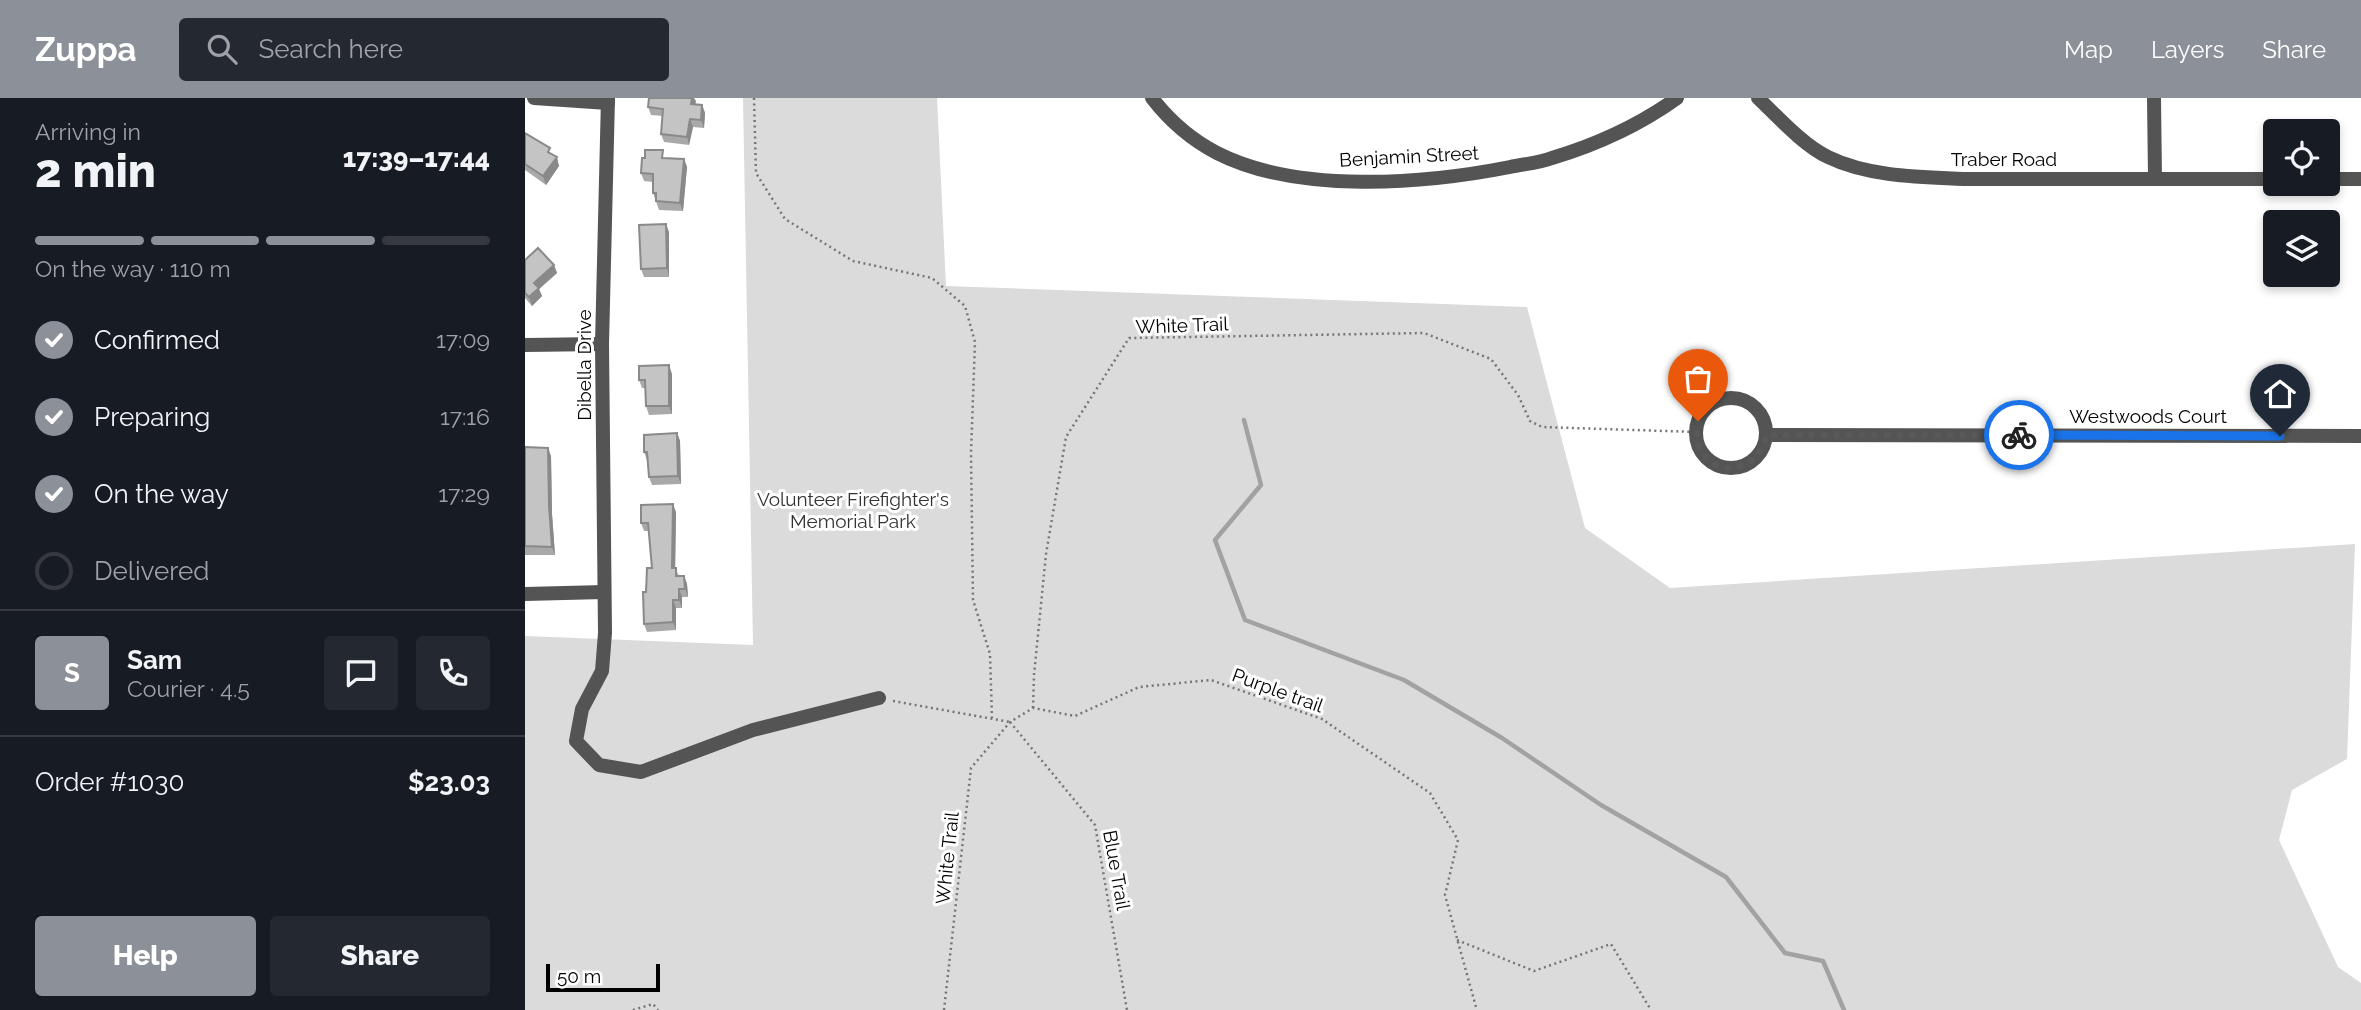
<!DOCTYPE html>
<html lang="en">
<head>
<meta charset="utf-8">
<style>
  body { margin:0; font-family:Raleway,sans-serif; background:#242831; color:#f1f3f6; height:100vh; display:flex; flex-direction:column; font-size:26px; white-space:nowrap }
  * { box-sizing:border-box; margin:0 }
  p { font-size:23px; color:#9ea1a6 }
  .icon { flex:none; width:38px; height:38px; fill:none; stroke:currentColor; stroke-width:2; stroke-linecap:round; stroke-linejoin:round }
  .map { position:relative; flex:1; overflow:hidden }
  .details { display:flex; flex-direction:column; background:#171b24; width:525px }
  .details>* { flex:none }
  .fabs { position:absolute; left:1738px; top:21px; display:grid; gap:14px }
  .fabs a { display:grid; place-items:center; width:77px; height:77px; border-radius:7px; background:#171b24; box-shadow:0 4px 10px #0003; font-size:35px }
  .scale { position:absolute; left:21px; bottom:18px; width:114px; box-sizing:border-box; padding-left:7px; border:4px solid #000; border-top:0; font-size:19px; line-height:24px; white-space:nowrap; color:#000; -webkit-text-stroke:5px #fff; paint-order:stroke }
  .pin { position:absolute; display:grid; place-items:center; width:60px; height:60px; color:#fff; margin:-72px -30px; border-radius:50% 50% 50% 0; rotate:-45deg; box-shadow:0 0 7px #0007 }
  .pin .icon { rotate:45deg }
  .courier { position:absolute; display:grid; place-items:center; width:70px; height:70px; margin:-35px; border:5px solid #1a73e8; border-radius:50%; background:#fff; color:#222; box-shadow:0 2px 9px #0007 }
  .overview em { font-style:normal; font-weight:800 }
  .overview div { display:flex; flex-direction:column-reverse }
  .overview { display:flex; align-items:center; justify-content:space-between; height:119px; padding:0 35px }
  h1 { font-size:46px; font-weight:800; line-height:52px }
  .bar { display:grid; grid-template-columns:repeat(4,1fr); gap:10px 7px; align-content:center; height:84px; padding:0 35px }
  .bar i { height:9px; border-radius:5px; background:#363941 }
  .bar .active { background:#8c9099 }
  .bar p { grid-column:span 4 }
  .line { display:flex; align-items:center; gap:18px; padding:0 35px; border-top:2px solid #363941 }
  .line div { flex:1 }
  .round { display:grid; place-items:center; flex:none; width:74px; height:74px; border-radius:7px; background:#242831 }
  ol { padding:0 35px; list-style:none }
  li { display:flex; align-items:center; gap:21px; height:77px }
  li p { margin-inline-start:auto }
  li .icon { padding:7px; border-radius:50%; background:#8c9099; color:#fff; stroke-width:4 }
  li:last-child { color:#9ea1a6 }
  li i { width:38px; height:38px; border:4px solid #363941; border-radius:50% }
  .button { display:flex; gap:14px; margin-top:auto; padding:14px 35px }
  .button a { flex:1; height:80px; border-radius:7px; background:#8c9099; color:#fff; font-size:28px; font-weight:800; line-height:80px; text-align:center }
  .button a+a { background:#242831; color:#f1f3f6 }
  header { display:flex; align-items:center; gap:42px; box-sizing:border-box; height:98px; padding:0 35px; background:#8c9099; color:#fff }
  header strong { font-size:33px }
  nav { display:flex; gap:38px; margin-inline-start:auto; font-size:24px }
  .search { width:490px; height:63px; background:#242831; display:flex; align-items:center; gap:18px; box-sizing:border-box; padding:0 24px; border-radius:7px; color:#9ea1a6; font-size:26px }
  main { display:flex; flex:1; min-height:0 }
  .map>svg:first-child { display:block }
  .green { fill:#dbdbdb }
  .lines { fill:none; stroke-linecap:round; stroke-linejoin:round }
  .stream { stroke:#a2a2a2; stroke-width:4.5 }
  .path { stroke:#767676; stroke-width:2.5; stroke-dasharray:2 3.5; stroke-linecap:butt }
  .street { stroke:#545454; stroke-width:14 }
  .wall { fill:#a9a9a9 }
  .shaded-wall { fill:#898989 }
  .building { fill:#c4c4c4; stroke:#898989; stroke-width:2 }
  .done { stroke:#595959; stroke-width:7; stroke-dasharray:0 12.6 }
  .route { stroke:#1a73e8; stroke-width:9 }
  .labels { text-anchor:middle; stroke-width:6; stroke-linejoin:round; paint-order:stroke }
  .street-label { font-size:19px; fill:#000; stroke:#fff }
  .park-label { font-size:19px; fill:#323232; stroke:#fff }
</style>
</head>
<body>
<header>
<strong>Zuppa</strong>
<div class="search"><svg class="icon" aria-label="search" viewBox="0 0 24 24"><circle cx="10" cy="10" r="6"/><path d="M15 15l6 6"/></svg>Search here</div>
<nav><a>Map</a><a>Layers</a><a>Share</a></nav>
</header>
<main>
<section class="details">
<div class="overview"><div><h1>2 min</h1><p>Arriving in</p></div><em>17:39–17:44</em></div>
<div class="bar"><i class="active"></i><i class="active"></i><i class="active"></i><i></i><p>On the way · 110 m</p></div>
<ol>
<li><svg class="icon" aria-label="check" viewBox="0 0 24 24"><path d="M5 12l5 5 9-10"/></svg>Confirmed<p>17:09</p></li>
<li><svg class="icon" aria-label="check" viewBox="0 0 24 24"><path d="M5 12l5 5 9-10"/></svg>Preparing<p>17:16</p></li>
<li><svg class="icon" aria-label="check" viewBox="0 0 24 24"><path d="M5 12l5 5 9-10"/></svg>On the way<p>17:29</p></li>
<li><i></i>Delivered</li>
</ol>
<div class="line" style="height:126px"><b class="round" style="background:#8c9099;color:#fff">S</b><div><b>Sam</b><p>Courier · 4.5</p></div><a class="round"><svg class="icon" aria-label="chat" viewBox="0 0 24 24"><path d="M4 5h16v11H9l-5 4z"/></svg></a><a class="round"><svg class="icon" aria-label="phone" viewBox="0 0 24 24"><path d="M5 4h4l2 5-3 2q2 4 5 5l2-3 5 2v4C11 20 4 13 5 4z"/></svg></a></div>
<div class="line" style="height:91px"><div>Order #1030</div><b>$23.03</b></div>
<div class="button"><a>Help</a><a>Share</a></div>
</section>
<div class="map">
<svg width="1836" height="912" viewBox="0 0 1836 912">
  <rect width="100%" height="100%" fill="#fff"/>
  <path class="green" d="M218 0H412L421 188 1002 209 1060 430 1145 490 1830 446 1822 661 1767 692 1754 742 1813 869 1836 885V912H0V538L228 547Z"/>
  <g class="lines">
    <path class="stream" d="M719 322 736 387 690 442 720 522 879 582 977 640 1076 707 1201 779 1260 855 1298 863 1319 912"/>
    <g class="path">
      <path d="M229 0 231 75 260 121 328 163 407 180 440 208 450 244 446 355 448 502 465 556 467 620"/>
      <path d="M368 603 485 624"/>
      <path d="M508 610 509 577 521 456 541 339 604 240 899 235 966 261 993 297 1005 323 1017 329 1171 334"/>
      <path d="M485 624 570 727 602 912"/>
      <path d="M932 842 1009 873 1086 846 1126 912"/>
      <path d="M108 912 128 906 133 912"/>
      <path d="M419 912 446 670 485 624 508 610 550 618 614 589 686 582 797 621 905 695 933 742 920 797 951 909 950 912"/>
    </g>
    <g class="street">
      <path d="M9 0 83 5"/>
      <path d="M83 0 77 246 80 535 77 573 57 611 51 643 74 667 116 674 228 632 354 600"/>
      <path d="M627 0C644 22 667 42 692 55 772 96 899 86 985 69 999 66 1014 65 1027 60 1070 47 1116 26 1152 0"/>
      <path d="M1233 0C1253 19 1278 47 1303 59 1344 79 1396 79 1441 81H1750"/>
      <path d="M1629 0 1630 80"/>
      <path d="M1802 81H1836"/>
      <path d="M0 247 77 246"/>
      <circle cx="1206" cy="335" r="35"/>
      <path d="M1241 337 1836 338"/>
      <path d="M0 496 79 494"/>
    </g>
  </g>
  <g class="wall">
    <path d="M124 0H169L170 7H177L180 15 179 30 168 29 164 47 139 44 136 36 138 18 126 17 123 9Z"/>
    <path d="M0 35 28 57 34 68 21 87 0 72Z"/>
    <path d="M141 60 159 61 162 69 158 113 134 112 128 95V84L119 83 116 75Z"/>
    <path d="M144 134V179H119L116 171Z"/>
    <path d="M0 162 29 167 32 175 14 191 17 198 7 208 0 200Z"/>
    <path d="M147 276V316L124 317 121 308 120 290H117L114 282Z"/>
    <path d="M152 335 155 343 156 386 127 387 124 379 123 362H122L119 354Z"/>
    <path d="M0 349 26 358 27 416 30 457H0Z"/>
    <path d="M151 414 150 470 154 478H159L162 486 163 499H157V510H151V532L122 534 119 526 121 494 127 470 124 433H119L116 425Z"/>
  </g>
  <g class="shaded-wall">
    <path d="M167 0H169L171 3 169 15 166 6Z"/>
    <path d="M177 7 180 15 179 30 176 22Z"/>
    <path d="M165 21 168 29 164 47 162 39Z"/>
    <path d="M32 59 34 68 21 87 18 78Z"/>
    <path d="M159 61 162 69 158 113 155 105Z"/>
    <path d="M141 126 144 134V179L142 170Z"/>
    <path d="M29 167 32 175 14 191 17 198 7 208 4 199 9 185Z"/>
    <path d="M144 267 147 276V316L144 308Z"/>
    <path d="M152 335 155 343 156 386 153 378Z"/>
    <path d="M23 350 26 358 27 416 30 457 27 449 24 408Z"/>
    <path d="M148 406 151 414 150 478 147 470Z"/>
    <path d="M159 478 162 486 163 499 160 491Z"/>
    <path d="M154 491 157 499V510L154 502Z"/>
    <path d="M148 502 151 510V532L148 524Z"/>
  </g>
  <g class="building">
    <path d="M124 0H167L166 6 177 7 176 22 165 21 162 39 136 36 138 11 123 9Z"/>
    <path d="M0 35 25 50 23 54 32 59 18 78 0 66Z"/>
    <path d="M120 52H138L137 60 159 61 155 105 131 103V95H128V76L116 75 117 60H120Z"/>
    <path d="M141 126 142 170 116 171 114 127Z"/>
    <path d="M13 150 29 167 9 185 14 190 4 199 0 195V162Z"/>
    <path d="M144 267V308H121L120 282H114V268Z"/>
    <path d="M152 335 153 378 124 379 122 354H119V337Z"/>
    <path d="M0 349 23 350 24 408 27 449 0 448Z"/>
    <path d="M148 406 147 470H151V478H159L160 491H154V502H148V524L119 526 118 494H121L122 470H127L123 425H116V407Z"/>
  </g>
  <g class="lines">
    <path class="done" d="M1173 323C1162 375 1230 389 1241 337H1494"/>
    <path class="route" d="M1494 337 1755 338"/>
  </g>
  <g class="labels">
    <g class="street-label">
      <text transform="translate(884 58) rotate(-3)" y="7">Benjamin Street</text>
      <text x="1479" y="68">Traber Road</text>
      <text transform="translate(657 227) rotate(-2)" y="7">White Trail</text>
      <text transform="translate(59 267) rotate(-90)" y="7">Dibella Drive</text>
      <text x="1623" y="325">Westwoods Court</text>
      <text transform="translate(753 592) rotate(20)" y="7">Purple trail</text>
      <text transform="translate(422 760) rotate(-84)" y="7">White Trail</text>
      <text transform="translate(592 772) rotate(80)" y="7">Blue Trail</text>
    </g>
    <g class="park-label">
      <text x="328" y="408">Volunteer Firefighter's<tspan x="328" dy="22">Memorial Park</tspan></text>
    </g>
  </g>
</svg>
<div class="fabs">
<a><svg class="icon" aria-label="locate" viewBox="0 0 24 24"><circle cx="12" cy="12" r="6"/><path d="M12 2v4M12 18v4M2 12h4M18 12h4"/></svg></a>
<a><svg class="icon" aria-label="layers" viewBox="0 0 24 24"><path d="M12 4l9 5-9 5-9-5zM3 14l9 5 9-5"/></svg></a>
</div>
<div class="scale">50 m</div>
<div class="pin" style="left:1173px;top:323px;background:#ea580c"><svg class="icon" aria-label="bag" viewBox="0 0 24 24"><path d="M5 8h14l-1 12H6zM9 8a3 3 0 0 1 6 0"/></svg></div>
<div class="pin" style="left:1755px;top:338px;background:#1f2937"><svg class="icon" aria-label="home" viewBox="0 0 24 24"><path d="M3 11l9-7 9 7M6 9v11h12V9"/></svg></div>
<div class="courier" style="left:1494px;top:337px"><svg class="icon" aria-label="bike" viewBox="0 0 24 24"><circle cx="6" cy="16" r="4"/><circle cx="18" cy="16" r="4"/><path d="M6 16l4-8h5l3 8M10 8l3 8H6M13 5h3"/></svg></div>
</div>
</main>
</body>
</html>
